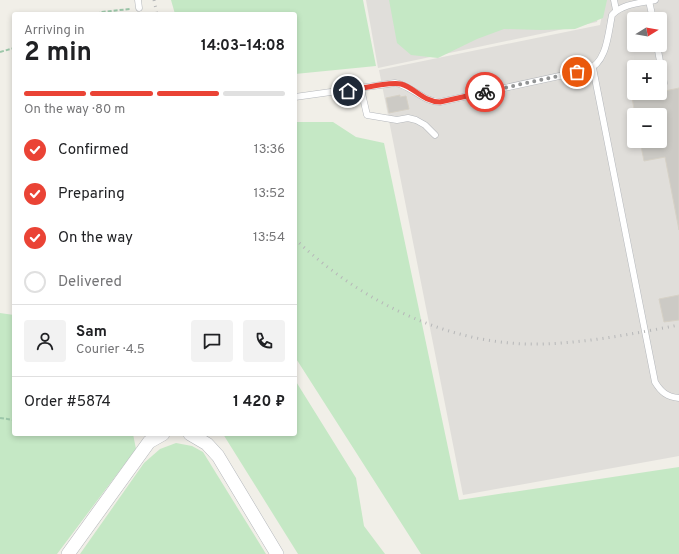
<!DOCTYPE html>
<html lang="en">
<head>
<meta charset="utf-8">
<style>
  body { margin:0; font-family:Overpass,sans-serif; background:#f2f2f2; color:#202124; height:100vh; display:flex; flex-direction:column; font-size:15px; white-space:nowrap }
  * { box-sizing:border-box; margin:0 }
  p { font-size:13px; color:#757577 }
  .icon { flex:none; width:22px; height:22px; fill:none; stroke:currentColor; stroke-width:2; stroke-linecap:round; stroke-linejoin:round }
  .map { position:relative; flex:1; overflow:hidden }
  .details { position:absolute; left:12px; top:12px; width:285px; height:424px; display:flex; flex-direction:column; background:#fff; border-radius:4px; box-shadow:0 2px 6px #0003 }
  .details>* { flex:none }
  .needle { width:26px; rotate:79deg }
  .fabs { position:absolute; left:627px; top:12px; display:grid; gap:8px }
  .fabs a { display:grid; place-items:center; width:40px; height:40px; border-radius:4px; background:#fff; box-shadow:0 2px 6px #0003; font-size:20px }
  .pin { position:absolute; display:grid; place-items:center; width:34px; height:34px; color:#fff; margin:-17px; border:2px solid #fff; border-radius:50%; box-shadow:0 1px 4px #0007 }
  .courier { position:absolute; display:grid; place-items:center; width:40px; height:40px; margin:-20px; border:3px solid #ea4335; border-radius:50%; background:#fff; color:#222; box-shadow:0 1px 5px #0007 }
  .head em { font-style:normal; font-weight:700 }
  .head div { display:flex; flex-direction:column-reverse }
  .head { display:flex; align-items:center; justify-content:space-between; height:68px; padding:0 12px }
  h1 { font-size:26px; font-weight:700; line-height:30px }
  .bar { display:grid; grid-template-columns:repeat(4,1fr); gap:6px 4px; align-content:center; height:48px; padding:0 12px }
  .bar i { height:5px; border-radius:3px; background:#e0e0e0 }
  .bar .selected { background:#ea4335 }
  .bar p { grid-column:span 4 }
  .line { display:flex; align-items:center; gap:10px; padding:0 12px; border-top:1px solid #e0e0e0 }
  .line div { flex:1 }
  .round { display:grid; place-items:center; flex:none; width:42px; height:42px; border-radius:4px; background:#f2f2f2 }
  ol { padding:0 12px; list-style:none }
  li { display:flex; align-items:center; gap:12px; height:44px }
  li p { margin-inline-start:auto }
  li .icon { padding:4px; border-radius:50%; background:#ea4335; color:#fff; stroke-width:4 }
  li:last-child { color:#757577 }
  li i { width:22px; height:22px; border:2px solid #e0e0e0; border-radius:50% }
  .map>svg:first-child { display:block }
  .industrial { fill:#e0deda; fill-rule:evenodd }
  .green { fill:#c5e8c5 }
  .building { fill:#cccac5; stroke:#d6d1c6 }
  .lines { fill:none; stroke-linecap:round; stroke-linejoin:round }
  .lane-casing { stroke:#b5b8bc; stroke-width:7 }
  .street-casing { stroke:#b5b8bc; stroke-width:14 }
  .path { stroke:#9cc7a9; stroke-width:2; stroke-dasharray:4 2; stroke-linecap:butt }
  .lane { stroke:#fff; stroke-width:6 }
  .street { stroke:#fff; stroke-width:13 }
  .rail { stroke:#b6b7b8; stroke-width:3; stroke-dasharray:1 5; stroke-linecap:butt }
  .done { stroke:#929495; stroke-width:4; stroke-dasharray:0 7.2 }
  .route { stroke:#ea4335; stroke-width:5 }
</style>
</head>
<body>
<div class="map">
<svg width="679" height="554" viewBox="0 0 679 554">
  <rect width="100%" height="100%" fill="#f1efe8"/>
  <g class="industrial">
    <path d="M366 0H602L597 22 378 68Z"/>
    <path d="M605 0H679V456L463 495 379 70 600 25ZM634 19H660V45H634ZM634 67H660V93H634ZM634 115H660V141H634Z"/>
  </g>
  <g class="green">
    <path d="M171 0H363L376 66 295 74V14H175Z"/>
    <path d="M389 0H607L603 18 575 29 541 30 504 29 477 39 438 58 411 55 397 43Z"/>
    <path d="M295 122H333L356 137 384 143 459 500 679 467V554H421L295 357Z"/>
    <path d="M0 313 14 315V434H133L136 449 57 554H0Z"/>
    <path d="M295 380 356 478 364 526 385 554H298L223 434H295Z"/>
    <path d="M176 443 192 446 203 452 266 554H80L144 463 160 449Z"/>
  </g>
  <g class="building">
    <path d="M679 88V230L665 157 644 161 640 141H660V115H635L632 97 660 93V92Z"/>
    <path d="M400 95V97L406 96 409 109 389 113 386 98Z"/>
    <path d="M679 295V320L664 322 659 299Z"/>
  </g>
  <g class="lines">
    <g class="lane-casing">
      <g id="lane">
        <path d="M138 0 139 8"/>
        <path d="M614 0 616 10"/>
        <path d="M649 1 653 19"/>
        <path d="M657 45 664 83"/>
        <path d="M593 68 655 382C661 392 667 397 679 398"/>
        <path d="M361 89 367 115 397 120 408 118 416 120 425 125 435 135"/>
        <path d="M295 97 395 83C411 85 423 102 440 102L587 70C607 63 608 34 612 15 622 4 640 3 655 0"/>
      </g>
    </g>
    <g class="street-casing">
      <g id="street">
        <path d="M190 434 207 444 218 456 277 554"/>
        <path d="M68 554 149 442 163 434"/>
      </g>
    </g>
    <g class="path">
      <path d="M96 14 102 12 130 9"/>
      <path d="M0 52 14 48"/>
      <path d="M0 418 14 420"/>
    </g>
    <use href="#lane" class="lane"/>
    <use href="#street" class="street"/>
    <g class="rail">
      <path d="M154 0 157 14"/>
      <path d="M295 239C357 298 441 342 528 344 576 345 632 334 679 325"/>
    </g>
  </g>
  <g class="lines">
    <path class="done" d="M485 92 577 72"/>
    <path class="route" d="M348 91C360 89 390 81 401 84 414 87 423 102 440 102L485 92"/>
  </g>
</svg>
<div class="fabs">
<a><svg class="needle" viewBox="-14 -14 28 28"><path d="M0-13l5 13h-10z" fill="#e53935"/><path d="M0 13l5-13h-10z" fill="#757577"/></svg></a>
<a>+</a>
<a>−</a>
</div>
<div class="pin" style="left:577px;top:72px;background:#ea580c"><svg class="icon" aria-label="bag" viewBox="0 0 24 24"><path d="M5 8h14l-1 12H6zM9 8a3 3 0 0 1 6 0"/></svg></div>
<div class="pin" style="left:348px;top:91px;background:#1f2937"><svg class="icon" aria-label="home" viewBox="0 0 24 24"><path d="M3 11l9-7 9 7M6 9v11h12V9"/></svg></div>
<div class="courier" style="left:485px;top:92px"><svg class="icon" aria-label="bike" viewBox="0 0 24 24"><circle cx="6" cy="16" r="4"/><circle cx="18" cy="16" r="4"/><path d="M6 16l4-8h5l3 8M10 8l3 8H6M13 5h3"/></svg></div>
<section class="details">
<div class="head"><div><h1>2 min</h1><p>Arriving in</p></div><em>14:03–14:08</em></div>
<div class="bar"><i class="selected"></i><i class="selected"></i><i class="selected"></i><i></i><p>On the way · 80 m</p></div>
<ol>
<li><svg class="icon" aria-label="check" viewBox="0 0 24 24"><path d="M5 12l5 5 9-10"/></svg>Confirmed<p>13:36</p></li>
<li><svg class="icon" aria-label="check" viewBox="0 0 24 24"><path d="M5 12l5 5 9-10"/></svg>Preparing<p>13:52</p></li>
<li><svg class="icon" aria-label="check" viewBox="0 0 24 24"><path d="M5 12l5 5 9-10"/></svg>On the way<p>13:54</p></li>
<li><i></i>Delivered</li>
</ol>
<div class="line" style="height:72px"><a class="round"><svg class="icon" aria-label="person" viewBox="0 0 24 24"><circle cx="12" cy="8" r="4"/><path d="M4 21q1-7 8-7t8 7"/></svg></a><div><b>Sam</b><p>Courier · 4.5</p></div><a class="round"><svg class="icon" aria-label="chat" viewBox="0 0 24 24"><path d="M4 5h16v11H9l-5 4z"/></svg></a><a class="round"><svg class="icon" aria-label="phone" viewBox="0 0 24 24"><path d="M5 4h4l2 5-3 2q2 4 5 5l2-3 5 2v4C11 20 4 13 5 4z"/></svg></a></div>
<div class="line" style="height:52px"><div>Order #5874</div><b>1 420 ₽</b></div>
</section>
</div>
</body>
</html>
